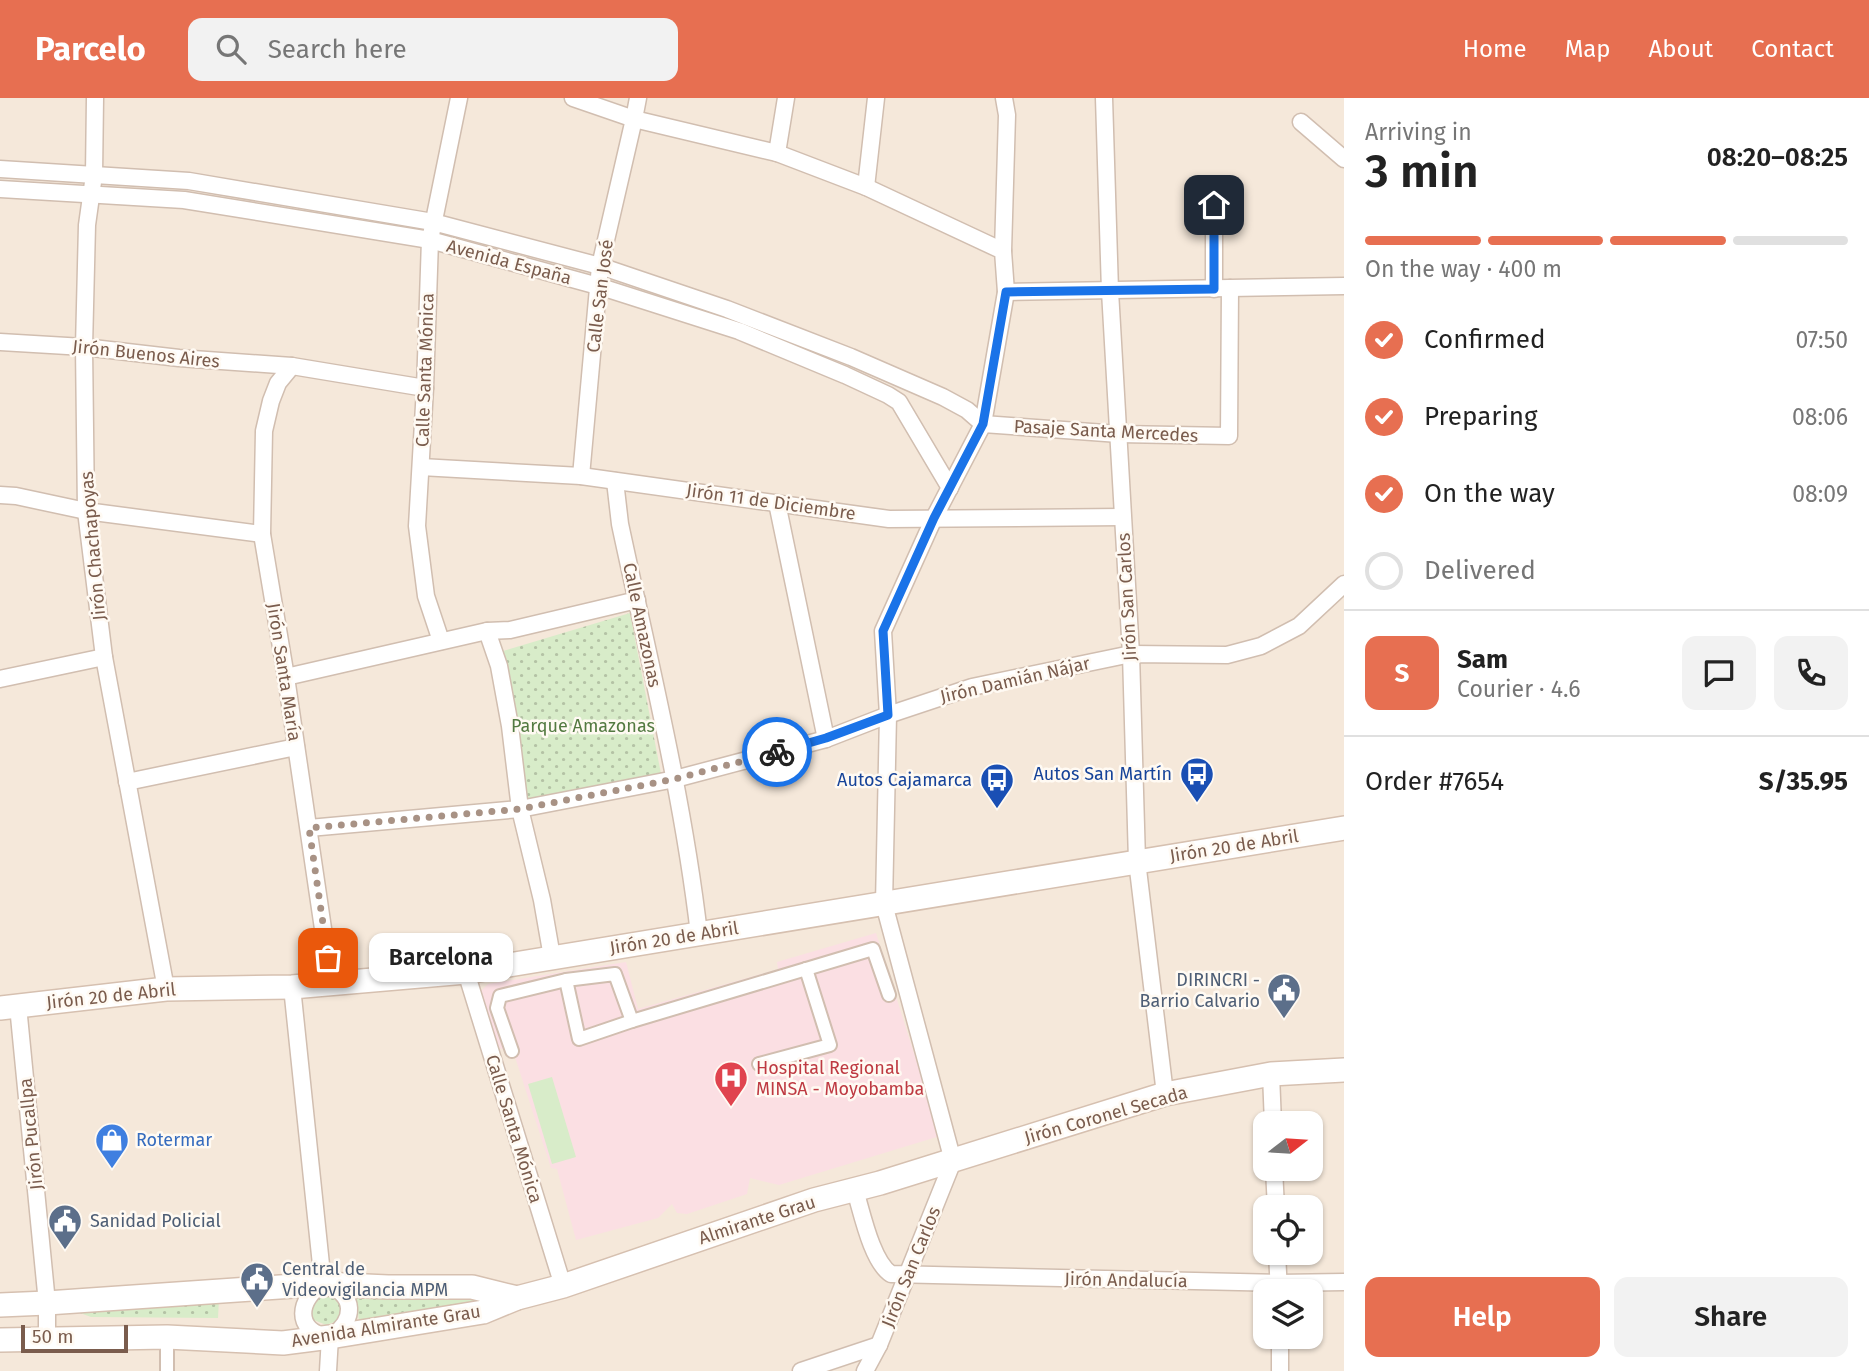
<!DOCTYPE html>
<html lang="en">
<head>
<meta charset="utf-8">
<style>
  body { margin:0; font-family:"Fira Sans",sans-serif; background:#f2f2f2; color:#222; height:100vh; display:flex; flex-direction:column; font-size:26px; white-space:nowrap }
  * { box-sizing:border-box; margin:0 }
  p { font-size:23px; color:#767676 }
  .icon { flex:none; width:38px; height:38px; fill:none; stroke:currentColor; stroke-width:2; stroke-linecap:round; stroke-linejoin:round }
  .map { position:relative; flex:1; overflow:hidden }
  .sheet { display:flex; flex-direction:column; background:#fff; width:525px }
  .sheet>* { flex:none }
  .needle { width:46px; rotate:73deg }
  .buttons { position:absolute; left:1253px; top:1013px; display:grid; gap:14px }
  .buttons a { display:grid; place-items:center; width:70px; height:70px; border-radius:14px; background:#fff; box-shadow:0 2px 5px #0004; font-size:35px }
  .scale { position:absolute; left:21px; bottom:18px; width:107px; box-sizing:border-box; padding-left:7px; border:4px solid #7a5c4d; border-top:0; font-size:19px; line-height:24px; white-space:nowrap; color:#7a5c4d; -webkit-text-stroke:5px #fffaf3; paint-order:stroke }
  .pin { position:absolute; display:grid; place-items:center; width:60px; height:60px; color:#fff; margin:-30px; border-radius:14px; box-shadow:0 4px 10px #0006 }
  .courier { position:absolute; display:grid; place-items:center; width:70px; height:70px; margin:-35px; border:5px solid #1a73e8; border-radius:50%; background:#fff; color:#222; box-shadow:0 2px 9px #0007 }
  .bubble { position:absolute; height:49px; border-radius:14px; background:#fff; box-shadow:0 2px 5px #0004; font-size:23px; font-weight:600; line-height:49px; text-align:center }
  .overview em { font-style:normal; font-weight:600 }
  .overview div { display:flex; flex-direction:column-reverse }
  .overview { display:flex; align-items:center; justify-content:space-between; height:119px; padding:0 21px }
  h1 { font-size:46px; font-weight:600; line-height:52px }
  .bar { display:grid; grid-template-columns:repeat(4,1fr); gap:10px 7px; align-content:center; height:84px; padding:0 21px }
  .bar i { height:9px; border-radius:5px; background:#e0e0e0 }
  .bar .active { background:#e76f51 }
  .bar p { grid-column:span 4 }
  .line { display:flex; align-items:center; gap:18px; padding:0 21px; border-top:2px solid #e0e0e0 }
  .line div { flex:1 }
  .round { display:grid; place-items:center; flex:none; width:74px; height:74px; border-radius:14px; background:#f2f2f2 }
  ol { padding:0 21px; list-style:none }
  li { display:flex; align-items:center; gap:21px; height:77px }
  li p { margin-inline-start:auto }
  li .icon { padding:7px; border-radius:50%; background:#e76f51; color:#fff; stroke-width:4 }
  li:last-child { color:#767676 }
  li i { width:38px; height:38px; border:4px solid #e0e0e0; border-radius:50% }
  .cta { display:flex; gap:14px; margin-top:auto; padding:14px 21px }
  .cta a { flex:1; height:80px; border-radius:14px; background:#e76f51; color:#fff; font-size:28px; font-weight:600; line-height:80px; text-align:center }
  .cta a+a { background:#f2f2f2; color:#222 }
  header { display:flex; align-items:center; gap:42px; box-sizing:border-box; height:98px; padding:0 35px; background:#e76f51; color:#fff }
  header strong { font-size:33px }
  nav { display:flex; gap:38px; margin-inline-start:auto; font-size:24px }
  .search { width:490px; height:63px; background:#f2f2f2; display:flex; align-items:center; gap:18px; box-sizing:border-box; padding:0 24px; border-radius:14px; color:#767676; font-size:26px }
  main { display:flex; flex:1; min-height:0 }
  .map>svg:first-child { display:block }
  .residential { fill:#f5e8da; fill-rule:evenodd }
  .medical { fill:#fbdfe3 }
  .grass { fill:#d8ecc9 }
  .park { fill:url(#park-dots) }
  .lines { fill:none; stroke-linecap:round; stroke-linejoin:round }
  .pedestrian-casing { stroke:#d1beb0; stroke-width:16 }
  .minor-casing { stroke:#d1beb0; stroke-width:19 }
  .secondary-casing { stroke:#d6c0b0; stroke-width:26 }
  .pedestrian { stroke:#fff; stroke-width:12 }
  .minor { stroke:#fff; stroke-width:16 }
  .secondary { stroke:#fff; stroke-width:23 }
  .done { stroke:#a89285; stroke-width:7; stroke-dasharray:0 12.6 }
  .route { stroke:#1a73e8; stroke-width:9 }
  .labels { text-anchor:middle; stroke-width:5; stroke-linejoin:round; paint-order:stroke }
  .street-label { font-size:18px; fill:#7a5c4d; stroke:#fffaf3 }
  .park-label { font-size:18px; fill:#537a41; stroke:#fffaf3 }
  .transit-label { font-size:18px; fill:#164399; stroke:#fffaf3; text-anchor:end }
  .service-label { font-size:18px; fill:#4e5e75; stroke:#fffaf3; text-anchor:start }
  .health-label { font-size:18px; fill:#be3a42; stroke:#fffaf3; text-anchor:start }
  .shop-label { font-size:18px; fill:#366cbe; stroke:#fffaf3; text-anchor:start }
</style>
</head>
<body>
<header>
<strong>Parcelo</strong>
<div class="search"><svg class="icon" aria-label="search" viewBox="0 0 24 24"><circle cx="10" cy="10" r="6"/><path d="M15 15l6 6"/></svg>Search here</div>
<nav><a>Home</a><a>Map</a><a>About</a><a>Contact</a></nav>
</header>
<main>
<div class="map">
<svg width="1344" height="1273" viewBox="0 0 1344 1273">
  <defs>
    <pattern id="park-dots" width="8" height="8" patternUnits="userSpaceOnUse" patternTransform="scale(1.75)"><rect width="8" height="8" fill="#d8ecc9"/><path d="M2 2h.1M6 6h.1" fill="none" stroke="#b4c2a5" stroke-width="1.8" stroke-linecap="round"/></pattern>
  </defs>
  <rect width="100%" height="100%" fill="#fdf6ec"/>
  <path class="residential" d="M0 0H1344V1273H0ZM1265 1026H1311V1071H1265ZM1265 1110H1311V1155H1265ZM1265 1194H1311V1239H1265Z"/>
  <path class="medical" d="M876 835 940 1038 779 1087 750 1080 747 1096 687 1116 677 1115 672 1106 658 1120 576 1142 557 1071 551 1070 515 959 497 948 481 893 488 886 626 864 638 911 772 873 778 871 777 864Z"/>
  <path class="grass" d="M552 979 576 1059 552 1066 528 986Z"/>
  <g class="park">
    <path d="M630 515 662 681 529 709 503 553Z"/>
    <path d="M356 1194 483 1203 359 1224Z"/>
    <path d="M335 1196 343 1211 337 1223 326 1227 314 1222 311 1217 315 1198Z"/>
    <path d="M219 1201 218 1220 91 1219 72 1212Z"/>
  </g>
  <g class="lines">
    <g class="pedestrian-casing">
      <g id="pedestrian">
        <path d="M566 882 579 941 632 923"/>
        <path d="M512 953 497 910 500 898 566 882 615 876 632 923 873 851 889 897"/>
        <path d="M759 966 830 947 806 871"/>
        <path d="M167 1239V1273"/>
      </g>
    </g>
    <g class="minor-casing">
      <g id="minor">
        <path d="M95 0 94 77 87 127 84 249 86 413 104 559 166 891"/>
        <path d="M573 0 634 21 777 55 866 89 1003 153 1006 194 983 326 934 420 883 533 888 617 884 806 953 1063 879 1247 865 1273"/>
        <path d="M1104 0 1110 193 1131 556 1137 763 1165 996"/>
        <path d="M1301 24 1344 61"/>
        <path d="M777 55 786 0"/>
        <path d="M0 71 189 83 433 124 600 168 727 211 851 259 943 299 967 312 983 326 1119 336 1229 338 1230 190"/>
        <path d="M866 89 876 0"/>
        <path d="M0 91 184 102 430 142 598 188 739 233 845 277 888 297 899 304 950 390"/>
        <path d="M1214 107V191"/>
        <path d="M1003 153 1007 17 1004 0"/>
        <path d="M1006 194 1344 188"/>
        <path d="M0 244 84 249 179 260 292 268 425 290"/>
        <path d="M292 268 278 285 271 303 264 333 262 436 286 579 331 885"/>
        <path d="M421 369 581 378 889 421 1122 419"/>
        <path d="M581 378 600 168 634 21 638 0"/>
        <path d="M615 383 620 426C649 562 683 698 699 836"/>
        <path d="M0 397 16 398 86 413 262 436"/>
        <path d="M777 405 826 641"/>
        <path d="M487 533 499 568 510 628 520 711 542 802 552 859"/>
        <path d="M441 543 426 498 417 428 425 290 430 142 459 0"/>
        <path d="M286 579 487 533 510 532 637 502"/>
        <path d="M0 581 104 559"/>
        <path d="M127 684 296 649"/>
        <path d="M309 730 520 711 675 681 826 641 888 617 972 589 1131 556 1227 557 1261 548 1299 528 1344 486"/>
        <path d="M466 874 563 1188"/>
        <path d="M292 889 323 1186"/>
        <path d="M18 908 47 1205V1242"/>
        <path d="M1271 976 1273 1026"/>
        <path d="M1274 1071 1276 1110"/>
        <path d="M855 1092C862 1115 872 1164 891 1176L1278 1185 1344 1184"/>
        <path d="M1277 1155 1279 1194"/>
        <path d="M323 1186C298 1201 294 1232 327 1239"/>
        <path d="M327 1187C356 1197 355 1222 332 1238"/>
        <path d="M1280 1239V1273"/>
        <path d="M328 1273 330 1239"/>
        <path d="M801 1273 879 1247"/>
      </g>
    </g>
    <g class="secondary-casing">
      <g id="secondary">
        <path d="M0 910 166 891 292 889 466 874 1344 730"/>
        <path d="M0 1207 47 1205 323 1186 388 1189H472L517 1200"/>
        <path d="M0 1242 167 1239 283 1245 330 1239 483 1214 517 1200 563 1188 814 1102 880 1085 1165 996 1271 976 1344 972"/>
      </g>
    </g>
    <use href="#pedestrian" class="pedestrian"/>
    <use href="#minor" class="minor"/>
    <use href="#secondary" class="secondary"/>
  </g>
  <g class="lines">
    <path class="done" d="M328 860 309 730 520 711 675 681 777 654"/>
    <path class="route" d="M777 654 826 640 888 617 883 533 934 420 983 326 1006 194 1214 191V107"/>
  </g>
  <defs>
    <g id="bus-pin" transform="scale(1.75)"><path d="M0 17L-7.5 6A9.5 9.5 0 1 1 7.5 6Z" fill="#1a4fb4" stroke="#fffaf3"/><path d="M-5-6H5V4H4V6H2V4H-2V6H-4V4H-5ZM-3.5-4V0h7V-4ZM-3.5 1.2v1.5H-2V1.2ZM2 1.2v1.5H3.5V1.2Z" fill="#fff"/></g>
    <g id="civic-pin" transform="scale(1.75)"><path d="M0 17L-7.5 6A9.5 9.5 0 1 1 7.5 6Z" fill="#5c6f8a" stroke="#fffaf3"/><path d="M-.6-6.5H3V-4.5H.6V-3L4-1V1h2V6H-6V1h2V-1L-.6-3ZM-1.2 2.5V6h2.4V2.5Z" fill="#fff"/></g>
    <g id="hospital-pin" transform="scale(1.75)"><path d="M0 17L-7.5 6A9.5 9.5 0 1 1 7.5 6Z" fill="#e0444e" stroke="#fffaf3"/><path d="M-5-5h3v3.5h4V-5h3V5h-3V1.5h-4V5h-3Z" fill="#fff"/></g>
    <g id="shop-pin" transform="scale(1.75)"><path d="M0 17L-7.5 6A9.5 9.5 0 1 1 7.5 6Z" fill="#3f7fe0" stroke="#fffaf3"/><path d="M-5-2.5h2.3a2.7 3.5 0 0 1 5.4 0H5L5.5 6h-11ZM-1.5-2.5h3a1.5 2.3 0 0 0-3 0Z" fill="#fff"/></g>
  </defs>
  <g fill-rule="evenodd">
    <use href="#bus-pin" x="1197" y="676"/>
    <use href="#bus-pin" x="997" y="682"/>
    <use href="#civic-pin" x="1284" y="892"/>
    <use href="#hospital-pin" x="731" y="980"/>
    <use href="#shop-pin" x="112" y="1042"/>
    <use href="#civic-pin" x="65" y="1123"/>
    <use href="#civic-pin" x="257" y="1181"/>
  </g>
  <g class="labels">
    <g class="street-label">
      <text transform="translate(509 164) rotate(15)" y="6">Avenida España</text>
      <text transform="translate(600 198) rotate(-83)" y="6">Calle San José</text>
      <text transform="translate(146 256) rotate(6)" y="6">Jirón Buenos Aires</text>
      <text transform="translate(425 272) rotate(-88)" y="6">Calle Santa Mónica</text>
      <text transform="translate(1106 333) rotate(3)" y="6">Pasaje Santa Mercedes</text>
      <text transform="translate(771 404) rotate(8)" y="6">Jirón 11 de Diciembre</text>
      <text transform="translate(93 448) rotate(-95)" y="6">Jirón Chachapoyas</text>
      <text transform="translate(1127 499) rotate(-93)" y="6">Jirón San Carlos</text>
      <text transform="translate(642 527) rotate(78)" y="6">Calle Amazonas</text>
      <text transform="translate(284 574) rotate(81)" y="6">Jirón Santa María</text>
      <text transform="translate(1015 582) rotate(-13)" y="6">Jirón Damián Nájar</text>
      <text transform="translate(1234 748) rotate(-9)" y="6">Jirón 20 de Abril</text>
      <text transform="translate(674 840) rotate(-9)" y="6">Jirón 20 de Abril</text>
      <text transform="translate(111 898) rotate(-6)" y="6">Jirón 20 de Abril</text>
      <text transform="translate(1106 1017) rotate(-16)" y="6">Jirón Coronel Secada</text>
      <text transform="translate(514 1031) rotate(73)" y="6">Calle Santa Mónica</text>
      <text transform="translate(31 1036) rotate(-96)" y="6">Jirón Pucallpa</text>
      <text transform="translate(757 1122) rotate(-18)" y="6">Almirante Grau</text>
      <text transform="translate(911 1169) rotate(-68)" y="6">Jirón San Carlos</text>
      <text transform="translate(1126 1182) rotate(1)" y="6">Jirón Andalucía</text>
      <text transform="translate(386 1228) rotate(-9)" y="6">Avenida Almirante Grau</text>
    </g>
    <g class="park-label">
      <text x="583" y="634">Parque Amazonas</text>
    </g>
    <g class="transit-label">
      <text x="1172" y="682">Autos San Martín</text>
      <text x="972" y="688">Autos Cajamarca</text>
    </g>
    <g class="service-label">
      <text x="1260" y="888" text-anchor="end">DIRINCRI -<tspan x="1260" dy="21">Barrio Calvario</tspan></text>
      <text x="90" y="1129">Sanidad Policial</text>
      <text x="282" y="1177">Central de<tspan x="282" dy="21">Videovigilancia MPM</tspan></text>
    </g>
    <g class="health-label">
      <text x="756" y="976">Hospital Regional<tspan x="756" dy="21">MINSA - Moyobamba</tspan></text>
    </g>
    <g class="shop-label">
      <text x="136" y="1048">Rotermar</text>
    </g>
  </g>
</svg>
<div class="buttons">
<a><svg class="needle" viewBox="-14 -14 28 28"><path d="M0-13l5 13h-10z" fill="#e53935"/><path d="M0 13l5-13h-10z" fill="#767676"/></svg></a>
<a><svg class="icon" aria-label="locate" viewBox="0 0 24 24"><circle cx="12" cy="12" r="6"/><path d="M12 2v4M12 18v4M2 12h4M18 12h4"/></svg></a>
<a><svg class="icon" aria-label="layers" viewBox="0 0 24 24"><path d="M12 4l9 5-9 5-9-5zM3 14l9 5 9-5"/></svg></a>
</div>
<div class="scale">50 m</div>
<div class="pin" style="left:328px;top:860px;background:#ea580c"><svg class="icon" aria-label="bag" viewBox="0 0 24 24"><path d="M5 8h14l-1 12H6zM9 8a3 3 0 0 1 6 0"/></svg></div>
<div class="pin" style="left:1214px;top:107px;background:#1f2937"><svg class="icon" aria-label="home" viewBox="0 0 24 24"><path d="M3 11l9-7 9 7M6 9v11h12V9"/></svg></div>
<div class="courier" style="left:777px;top:654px"><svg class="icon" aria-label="bike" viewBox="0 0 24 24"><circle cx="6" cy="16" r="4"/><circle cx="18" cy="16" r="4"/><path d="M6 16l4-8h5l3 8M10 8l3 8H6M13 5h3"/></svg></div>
<div class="bubble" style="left:369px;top:835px;width:144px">Barcelona</div>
</div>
<section class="sheet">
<div class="overview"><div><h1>3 min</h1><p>Arriving in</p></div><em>08:20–08:25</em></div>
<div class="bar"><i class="active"></i><i class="active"></i><i class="active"></i><i></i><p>On the way · 400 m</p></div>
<ol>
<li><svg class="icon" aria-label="check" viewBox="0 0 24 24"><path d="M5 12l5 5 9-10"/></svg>Confirmed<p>07:50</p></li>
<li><svg class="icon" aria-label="check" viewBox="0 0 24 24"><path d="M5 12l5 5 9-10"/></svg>Preparing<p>08:06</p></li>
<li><svg class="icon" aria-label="check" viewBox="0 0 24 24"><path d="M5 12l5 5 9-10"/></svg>On the way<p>08:09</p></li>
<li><i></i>Delivered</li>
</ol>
<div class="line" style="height:126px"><b class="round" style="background:#e76f51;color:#fff">S</b><div><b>Sam</b><p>Courier · 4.6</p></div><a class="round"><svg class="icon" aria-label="chat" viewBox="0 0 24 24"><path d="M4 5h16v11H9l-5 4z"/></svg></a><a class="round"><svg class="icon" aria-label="phone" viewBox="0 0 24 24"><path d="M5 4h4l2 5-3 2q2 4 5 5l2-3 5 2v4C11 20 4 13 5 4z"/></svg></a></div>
<div class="line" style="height:91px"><div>Order #7654</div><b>S/35.95</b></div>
<div class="cta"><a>Help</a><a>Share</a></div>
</section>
</main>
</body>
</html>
